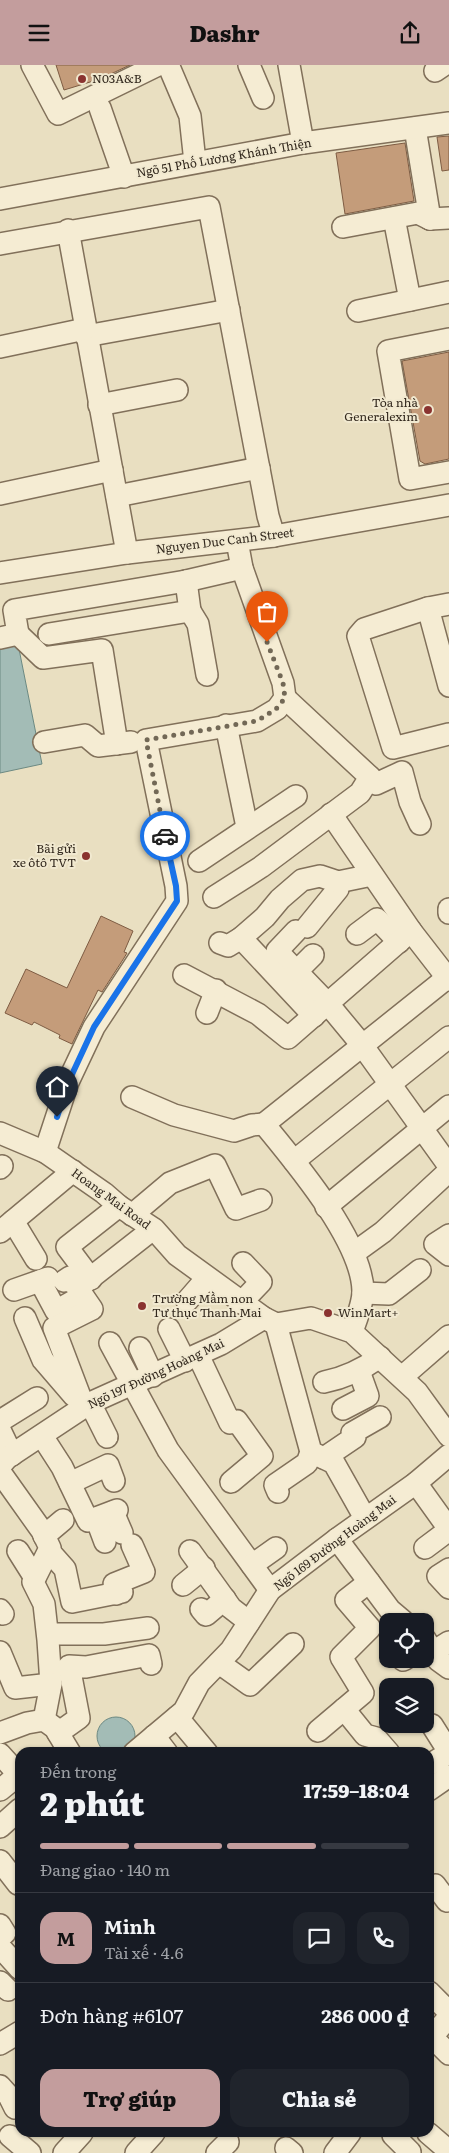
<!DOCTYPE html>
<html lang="vi">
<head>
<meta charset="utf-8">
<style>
  body { margin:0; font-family:Literata,serif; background:#20242c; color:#f1f3f6; height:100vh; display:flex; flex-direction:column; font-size:19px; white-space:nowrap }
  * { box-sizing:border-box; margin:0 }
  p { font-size:16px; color:#9ea1a6 }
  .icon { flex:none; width:28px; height:28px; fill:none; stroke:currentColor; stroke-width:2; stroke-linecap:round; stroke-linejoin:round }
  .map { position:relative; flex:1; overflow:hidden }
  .sheet { position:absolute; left:15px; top:1682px; width:419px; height:390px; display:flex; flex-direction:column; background:#171b24; border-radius:15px; box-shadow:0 1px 4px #0004 }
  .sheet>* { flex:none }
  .fabs { position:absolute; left:379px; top:1548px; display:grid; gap:10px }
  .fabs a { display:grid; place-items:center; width:55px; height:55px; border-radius:10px; background:#171b24; box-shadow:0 1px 4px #0004; font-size:25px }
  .pin { position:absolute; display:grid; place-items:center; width:42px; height:42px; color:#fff; margin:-51px -21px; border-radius:50% 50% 50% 0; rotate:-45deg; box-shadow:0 0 5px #0007 }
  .pin .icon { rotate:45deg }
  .courier { position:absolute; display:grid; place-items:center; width:50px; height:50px; margin:-25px; border:4px solid #1a73e8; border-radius:50%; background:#fff; color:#222; box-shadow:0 1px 6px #0007 }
  .head em { font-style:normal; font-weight:800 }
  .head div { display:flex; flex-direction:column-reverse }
  .head { display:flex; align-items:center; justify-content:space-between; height:85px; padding:0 25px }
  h1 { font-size:32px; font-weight:800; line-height:38px }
  .bar { display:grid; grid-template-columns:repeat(4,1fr); gap:8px 5px; align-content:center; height:60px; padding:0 25px }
  .bar i { height:6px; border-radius:4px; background:#363941 }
  .bar .on { background:#c39d9d }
  .bar p { grid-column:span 4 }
  .line { display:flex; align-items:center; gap:12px; padding:0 25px; border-top:1px solid #363941 }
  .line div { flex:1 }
  .round { display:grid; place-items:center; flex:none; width:52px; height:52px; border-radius:15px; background:#20242c }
  .button { display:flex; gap:10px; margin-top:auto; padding:10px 25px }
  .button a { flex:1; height:58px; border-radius:15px; background:#c39d9d; color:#111; font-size:20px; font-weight:800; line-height:58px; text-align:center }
  .button a+a { background:#20242c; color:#f1f3f6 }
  header { display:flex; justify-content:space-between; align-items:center; height:65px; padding:0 25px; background:#c39d9d; color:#111; font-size:22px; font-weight:800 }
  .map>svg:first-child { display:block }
  .water { fill:#a3bcb6; stroke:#6c8982 }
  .building { fill:#c49c7a; stroke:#7e5c43 }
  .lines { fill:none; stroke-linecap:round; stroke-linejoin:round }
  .minor-casing { stroke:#81705a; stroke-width:24 }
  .minor { stroke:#f5ecd3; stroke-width:21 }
  .done { stroke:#726856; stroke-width:5; stroke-dasharray:0 9 }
  .route { stroke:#1a73e8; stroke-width:6 }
  .poi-dot { fill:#8a3330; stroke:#f1e9d0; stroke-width:2 }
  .labels { text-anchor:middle; stroke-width:4; stroke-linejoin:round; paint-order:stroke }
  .poi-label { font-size:12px; fill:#32281d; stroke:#f1e9d0; text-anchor:start }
  .street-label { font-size:12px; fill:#32281d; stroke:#f1e9d0 }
</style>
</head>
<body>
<header><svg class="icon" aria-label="menu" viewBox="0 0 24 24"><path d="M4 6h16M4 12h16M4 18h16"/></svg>Dashr<svg class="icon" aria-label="share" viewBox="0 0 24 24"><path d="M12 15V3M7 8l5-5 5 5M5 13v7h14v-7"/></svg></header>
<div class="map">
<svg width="449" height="2088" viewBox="0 0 449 2088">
  <rect width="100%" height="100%" fill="#e9dfc1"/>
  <g class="water">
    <path d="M18 579 42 699 0 708V583Z"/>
    <circle cx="116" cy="1671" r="19"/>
  </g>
  <g class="building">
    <path d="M56 0H130L100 14 64 25Z"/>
    <path d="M449 71V105L442 106 437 72Z"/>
    <path d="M405 78 414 136 345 149 336 88Z"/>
    <path d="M449 287V394L425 399 420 396 402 296Z"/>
    <path d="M101 851 133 866 124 887 127 888 124 893 102 927 98 925 72 979 59 973 60 970 34 957 32 960 5 948 26 904 67 923Z"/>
  </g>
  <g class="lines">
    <g class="minor-casing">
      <g id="minor">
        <path d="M32 0 58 49 158 0"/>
        <path d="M249 0 263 33"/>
        <path d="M289 0 303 78"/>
        <path d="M170 4 190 51 195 97"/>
        <path d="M435 6 444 0"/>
        <path d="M100 43 124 112"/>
        <path d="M415 63 430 154"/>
        <path d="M0 134 303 78 449 58"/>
        <path d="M394 153 410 235"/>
        <path d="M430 154 449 153"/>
        <path d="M343 162 418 148 430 154"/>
        <path d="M68 165 127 488"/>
        <path d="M0 179 209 142 268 451 274 471"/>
        <path d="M358 246 449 227"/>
        <path d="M86 271 229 245"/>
        <path d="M449 274 388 286 410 414 449 407"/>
        <path d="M0 282 85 264"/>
        <path d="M99 340 177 325"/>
        <path d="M0 429 112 405"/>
        <path d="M117 431 259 403"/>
        <path d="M0 508 127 488 274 471 449 440"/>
        <path d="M449 539 428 543 364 564 358 571 393 683 449 669"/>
        <path d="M428 543 449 621"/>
        <path d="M190 546 198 559 207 610"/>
        <path d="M18 569 43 593 102 585 117 679"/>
        <path d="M49 569 190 546 186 516"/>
        <path d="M0 573 18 569 14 545 186 516 242 503"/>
        <path d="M226 660 247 762"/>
        <path d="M44 677 85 670 98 681 131 677"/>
        <path d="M370 712 376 719 402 707 410 737 420 759"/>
        <path d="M331 749 411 866 449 915"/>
        <path d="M199 796 296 731"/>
        <path d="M214 832 261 802 360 728 370 712 285 633"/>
        <path d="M449 844V848"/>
        <path d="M307 862 338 824V817"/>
        <path d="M296 866 277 886 328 939 362 980 449 1101"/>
        <path d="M357 869 377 854 399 877"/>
        <path d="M241 873 314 951"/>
        <path d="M220 878 228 881 241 873 265 852 280 834 302 815 320 811 338 817 372 810"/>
        <path d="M297 906 313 890"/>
        <path d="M184 910 258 949 288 973 411 866"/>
        <path d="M207 948 216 925"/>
        <path d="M132 1032 174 1050 234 1066 252 1060 264 1059"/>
        <path d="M264 1059C296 1098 362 1176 363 1226 363 1239 356 1255 352 1267"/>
        <path d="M264 1059 447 913"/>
        <path d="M0 1068 45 1087 104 1128 119 1141 154 1164 177 1190 264 1253 276 1259 311 1253 352 1267 417 1327 449 1371"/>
        <path d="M45 1087 68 1017 94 962 177 836 176 821 146 675 257 656 277 644 285 633 283 618 242 503 237 476"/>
        <path d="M294 1096 449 972"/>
        <path d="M0 1103 2 1101"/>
        <path d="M326 1142 449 1041"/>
        <path d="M132 1150 170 1118 215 1100 236 1144 261 1135"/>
        <path d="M13 1156 36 1194"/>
        <path d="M0 1167 73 1106"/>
        <path d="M449 1170 435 1179 449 1190"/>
        <path d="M354 1188 383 1167 449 1106"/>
        <path d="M91 1214 67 1182 119 1141"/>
        <path d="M40 1216 56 1246 79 1233"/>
        <path d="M64 1216 70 1212 92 1244 54 1263 84 1342"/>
        <path d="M79 1222 153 1164"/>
        <path d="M14 1225 48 1213"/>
        <path d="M363 1228 389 1229 420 1205"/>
        <path d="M187 1236 207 1213"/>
        <path d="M241 1238 261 1217 243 1198"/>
        <path d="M25 1253 43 1295 74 1331"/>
        <path d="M276 1259 311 1387 334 1398 365 1453"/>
        <path d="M169 1264 185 1296"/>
        <path d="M110 1278 168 1385 270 1525"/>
        <path d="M140 1283 153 1311"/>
        <path d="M198 1290 230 1358 237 1356 262 1391 231 1417"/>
        <path d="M402 1312 449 1271"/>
        <path d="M324 1317C345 1313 363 1304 380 1292"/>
        <path d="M90 1338 107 1372"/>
        <path d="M343 1344 368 1331 359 1306"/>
        <path d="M0 1356 37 1333"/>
        <path d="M0 1365 12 1390"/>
        <path d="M42 1371 62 1402 88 1456 117 1445"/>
        <path d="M324 1393 355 1372 352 1368 380 1352"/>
        <path d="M0 1401 7 1393 90 1338 221 1279 264 1253"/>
        <path d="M0 1407 42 1466 50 1483 33 1517 44 1539 48 1575 51 1619 44 1655"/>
        <path d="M70 1418 108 1400 114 1416"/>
        <path d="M416 1418 449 1464"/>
        <path d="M278 1427 275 1420 307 1398 311 1387"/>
        <path d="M113 1447 122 1468"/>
        <path d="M96 1453 105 1477"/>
        <path d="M44 1471 63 1455"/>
        <path d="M337 1474 390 1545 403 1556"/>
        <path d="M425 1483 449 1465"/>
        <path d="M18 1486 35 1513"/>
        <path d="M49 1486 65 1504 72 1537 122 1527"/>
        <path d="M190 1486 231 1543 249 1557"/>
        <path d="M252 1500 276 1483"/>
        <path d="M449 1504 438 1511 449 1523"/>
        <path d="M183 1520 204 1503"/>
        <path d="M116 1529 114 1519 144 1507 132 1480"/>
        <path d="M201 1544 206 1550 225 1534"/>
        <path d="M0 1545 3 1549"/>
        <path d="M48 1569H104L148 1563"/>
        <path d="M425 1574 438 1595 449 1603"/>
        <path d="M0 1587 15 1623 51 1619"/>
        <path d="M433 1587 449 1577"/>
        <path d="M403 1595 405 1594"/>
        <path d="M219 1598 250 1620 293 1579"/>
        <path d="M344 1644 365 1670 376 1673 389 1688"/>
        <path d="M177 1652 207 1688"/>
        <path d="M432 1660 449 1687"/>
        <path d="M318 1666 363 1628 341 1592 370 1563 346 1535 369 1517"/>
        <path d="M0 1668 27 1658 44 1655 55 1663 70 1688"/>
        <path d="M58 1668 79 1653 69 1601 86 1602 149 1590 151 1599"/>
        <path d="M154 1671 167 1688"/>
        <path d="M134 1688 184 1646 199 1618 231 1585 270 1525 337 1474 416 1418 449 1390"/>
        <path d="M0 1689 20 1711"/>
        <path d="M429 1700 449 1688"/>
        <path d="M0 1725 11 1716 17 1707"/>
        <path d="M429 1725 449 1711"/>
        <path d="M0 1762 20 1744"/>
        <path d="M0 1796 18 1819"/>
        <path d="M429 1821 435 1820 447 1836 449 1834"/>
        <path d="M0 1860 5 1868 0 1871"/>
        <path d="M0 1882 20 1904"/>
        <path d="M0 1917 8 1925"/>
        <path d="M429 1927 449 1947"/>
        <path d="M432 1972 449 1989"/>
        <path d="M429 1975 449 1952"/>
        <path d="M0 1979 20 1967"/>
        <path d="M0 2021 9 2031 15 2043"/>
        <path d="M395 2068 393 2070 410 2087"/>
        <path d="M428 2068 449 2086"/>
        <path d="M10 2071 30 2088"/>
        <path d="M286 2083 292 2088"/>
        <path d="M64 2088 82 2068"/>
        <path d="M136 2088 154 2068"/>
        <path d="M217 2088 228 2077"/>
        <path d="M335 2088 350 2068"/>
      </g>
    </g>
    <use href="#minor" class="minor"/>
  </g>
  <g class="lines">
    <path class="done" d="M165 771 146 675 257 656 276 644 285 633 283 618 267 577"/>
    <path class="route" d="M57 1052 68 1018 94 962 177 836 176 821 165 771"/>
  </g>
  <g class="poi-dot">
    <circle cx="82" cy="14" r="5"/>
    <circle cx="428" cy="345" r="5"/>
    <circle cx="86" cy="791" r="5"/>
    <circle cx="142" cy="1241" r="5"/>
    <circle cx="328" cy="1248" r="5"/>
  </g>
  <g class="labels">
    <g class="poi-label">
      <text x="92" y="18">N03A&amp;B</text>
      <text x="418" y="342" text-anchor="end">Tòa nhà<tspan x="418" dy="14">Generalexim</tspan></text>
      <text x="76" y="788" text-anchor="end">Bãi gửi<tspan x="76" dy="14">xe ôtô TVT</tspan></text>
      <text x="152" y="1238">Trường Mầm non<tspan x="152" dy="14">Tư thục Thanh Mai</tspan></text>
      <text x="338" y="1252">WinMart+</text>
    </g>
    <g class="street-label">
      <text transform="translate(224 93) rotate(-10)" y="4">Ngõ 51 Phố Lương Khánh Thiện</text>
      <text transform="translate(225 476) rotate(-7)" y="4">Nguyen Duc Canh Street</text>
      <text transform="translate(111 1134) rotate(36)" y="4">Hoang Mai Road</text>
      <text transform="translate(156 1309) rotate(-25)" y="4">Ngõ 197 Đường Hoàng Mai</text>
      <text transform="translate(335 1478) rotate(-37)" y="4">Ngõ 169 Đường Hoàng Mai</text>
    </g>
  </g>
</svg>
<div class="fabs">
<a><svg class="icon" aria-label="locate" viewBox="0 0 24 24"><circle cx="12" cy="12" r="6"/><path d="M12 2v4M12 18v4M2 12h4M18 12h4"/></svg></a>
<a><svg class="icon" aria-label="layers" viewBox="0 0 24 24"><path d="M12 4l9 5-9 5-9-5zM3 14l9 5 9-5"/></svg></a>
</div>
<div class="pin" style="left:267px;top:577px;background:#ea580c"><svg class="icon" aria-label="bag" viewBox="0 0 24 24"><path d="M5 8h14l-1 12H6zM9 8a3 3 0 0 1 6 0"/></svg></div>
<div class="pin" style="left:57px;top:1052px;background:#1f2937"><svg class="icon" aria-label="home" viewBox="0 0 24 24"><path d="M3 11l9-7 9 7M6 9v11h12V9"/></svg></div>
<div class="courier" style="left:165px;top:771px"><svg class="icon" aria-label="car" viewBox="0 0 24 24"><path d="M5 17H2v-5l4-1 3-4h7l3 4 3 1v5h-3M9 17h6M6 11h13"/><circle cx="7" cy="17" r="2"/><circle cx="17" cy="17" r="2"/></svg></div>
<section class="sheet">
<div class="head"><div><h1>2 phút</h1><p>Đến trong</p></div><em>17:59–18:04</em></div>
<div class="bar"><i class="on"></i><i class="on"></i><i class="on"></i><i></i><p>Đang giao · 140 m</p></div>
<div class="line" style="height:90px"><b class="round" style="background:#c39d9d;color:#111">M</b><div><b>Minh</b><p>Tài xế · 4.6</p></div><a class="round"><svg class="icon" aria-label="chat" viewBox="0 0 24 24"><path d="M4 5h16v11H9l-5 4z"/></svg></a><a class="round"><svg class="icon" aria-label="phone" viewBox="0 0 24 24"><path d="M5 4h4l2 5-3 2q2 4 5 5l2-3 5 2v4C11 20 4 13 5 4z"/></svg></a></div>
<div class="line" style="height:65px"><div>Đơn hàng #6107</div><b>286 000 ₫</b></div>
<div class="button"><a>Trợ giúp</a><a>Chia sẻ</a></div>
</section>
</div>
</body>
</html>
